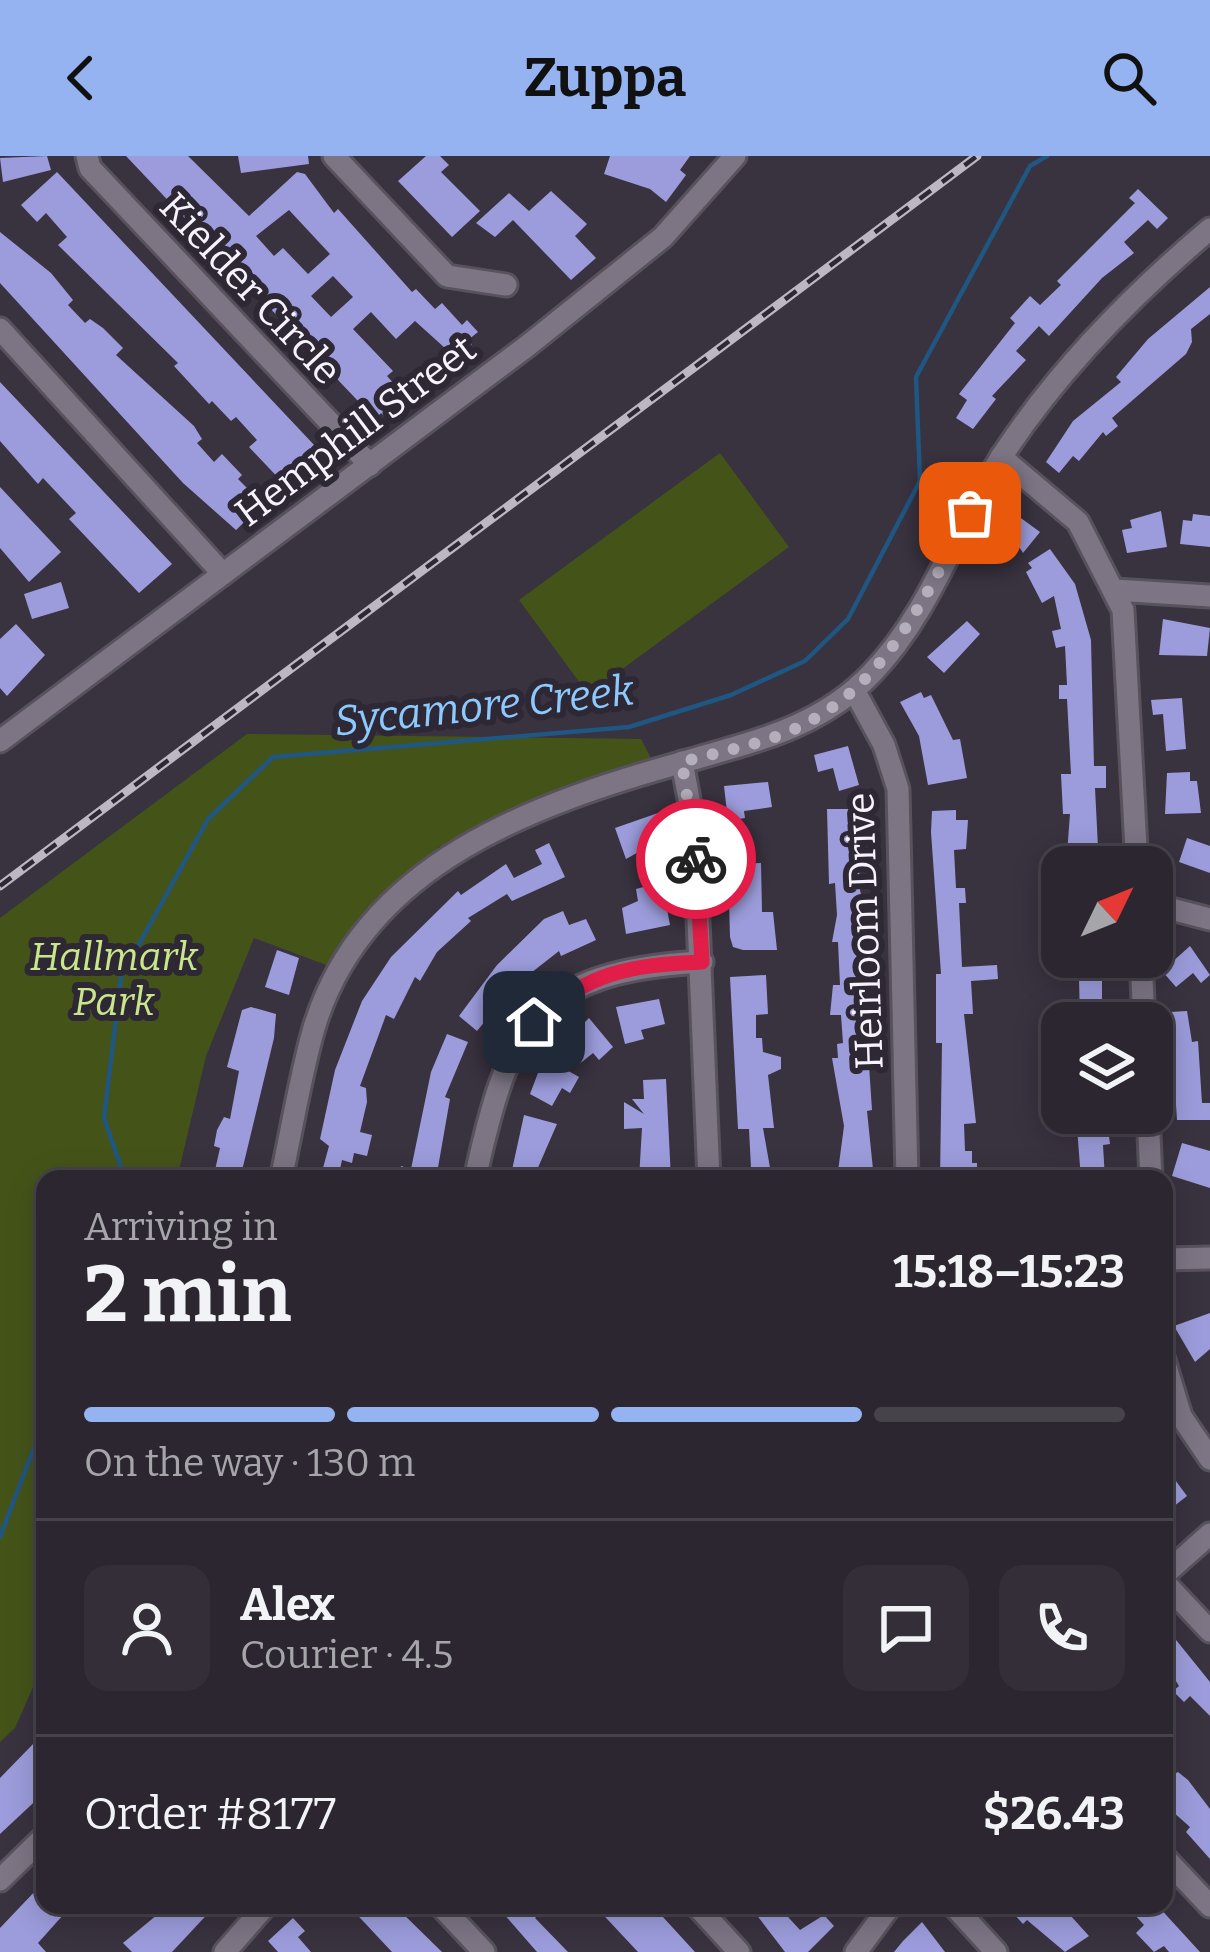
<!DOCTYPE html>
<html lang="en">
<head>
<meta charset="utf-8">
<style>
  body { margin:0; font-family:Bitter,serif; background:#332e37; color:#f1f3f6; height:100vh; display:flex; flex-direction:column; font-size:45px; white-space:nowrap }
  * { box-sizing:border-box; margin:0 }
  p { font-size:39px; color:#a6a5aa }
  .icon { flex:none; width:66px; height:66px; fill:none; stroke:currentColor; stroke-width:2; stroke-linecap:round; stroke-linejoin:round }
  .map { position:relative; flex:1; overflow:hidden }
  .sheet { position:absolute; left:36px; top:1014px; width:1137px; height:744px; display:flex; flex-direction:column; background:#2b262f; border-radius:24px; box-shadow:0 6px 30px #0003,0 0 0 3px #47434b }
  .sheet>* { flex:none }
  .needle { width:78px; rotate:47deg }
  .fabs { position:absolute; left:1041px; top:690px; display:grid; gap:24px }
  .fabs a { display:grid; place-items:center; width:132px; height:132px; border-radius:24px; background:#2b262f; box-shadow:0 6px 30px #0003,0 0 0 3px #47434b; font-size:60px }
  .pin { position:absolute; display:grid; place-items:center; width:102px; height:102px; color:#fff; margin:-51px; border-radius:24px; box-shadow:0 6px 18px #0006 }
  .courier { position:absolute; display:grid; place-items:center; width:120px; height:120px; margin:-60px; border:9px solid #e11d48; border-radius:50%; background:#fff; color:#222; box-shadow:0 3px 15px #0007 }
  .headline em { font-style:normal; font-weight:700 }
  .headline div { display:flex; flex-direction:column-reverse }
  .headline { display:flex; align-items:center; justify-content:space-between; height:204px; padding:0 48px }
  h1 { font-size:78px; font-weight:700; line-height:90px }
  .bar { display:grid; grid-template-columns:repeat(4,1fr); gap:18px 12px; align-content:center; height:144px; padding:0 48px }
  .bar i { height:15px; border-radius:9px; background:#47434b }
  .bar .on { background:#95b2f1 }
  .bar p { grid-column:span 4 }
  .line { display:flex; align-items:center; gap:30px; padding:0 48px; border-top:3px solid #47434b }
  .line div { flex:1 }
  .round { display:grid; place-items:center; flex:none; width:126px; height:126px; border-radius:24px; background:#332e37 }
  header { display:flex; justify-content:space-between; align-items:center; height:156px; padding:0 48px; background:#95b2f1; color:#111; font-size:54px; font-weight:700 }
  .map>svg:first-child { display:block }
  .green { fill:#445419 }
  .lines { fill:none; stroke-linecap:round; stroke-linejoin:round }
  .stream { stroke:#205682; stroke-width:4.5 }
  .building { fill:#9c9cdc; fill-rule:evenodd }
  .minor-casing { stroke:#58525d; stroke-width:27 }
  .minor { stroke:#7d7584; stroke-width:21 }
  .rail-casing { stroke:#bcb7c2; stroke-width:9 }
  .rail { stroke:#2e2834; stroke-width:4.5; stroke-dasharray:14; stroke-linecap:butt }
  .done { stroke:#b4afba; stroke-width:12; stroke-dasharray:0 21.6 }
  .route { stroke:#e11d48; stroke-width:15 }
  .labels { text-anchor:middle; stroke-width:12; stroke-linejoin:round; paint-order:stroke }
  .street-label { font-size:39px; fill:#f7f3fc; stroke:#2e2834 }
  .park-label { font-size:39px; font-style:italic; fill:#c9e68a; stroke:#2e2834 }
  .water-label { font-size:42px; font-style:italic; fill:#8dc9fe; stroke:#2e2834 }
</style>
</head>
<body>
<header><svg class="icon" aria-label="back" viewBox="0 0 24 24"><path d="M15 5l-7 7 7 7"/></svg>Zuppa<svg class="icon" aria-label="search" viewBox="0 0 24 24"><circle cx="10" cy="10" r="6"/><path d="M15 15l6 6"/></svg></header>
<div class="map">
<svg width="1210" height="1796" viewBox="0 0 1210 1796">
  <rect width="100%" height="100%" fill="#39323f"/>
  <g class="green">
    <path d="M720 297 789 391 588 538 519 444Z"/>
    <path d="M247 578 641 583 653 606 539 641 438 691 329 810 254 782 206 900 177 1023H45V1504L15 1572 0 1586V762Z"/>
  </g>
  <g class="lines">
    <g class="stream">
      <path d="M125 1023 104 962 121 821 208 663 273 601 629 571 731 539 805 505 848 463 920 325 916 221 1030 10 1047 0"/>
      <path d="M0 1381 45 1263"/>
    </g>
  </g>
  <g class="building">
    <path d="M47 0 51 14 3 26 0 2Z"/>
    <path d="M126 0H188L249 60 297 16 305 18 334 57 338 53 412 136 416 133 435 153 442 147 462 169 467 164 478 176 468 184 472 188 456 202 415 165 396 183 371 156 353 173 393 215 387 220 404 239 385 261 381 257 375 263ZM289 54 330 98 308 118 283 92 274 100 256 80ZM333 120 353 141 331 161 311 140Z"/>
    <path d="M238 0H308L309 8 241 17Z"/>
    <path d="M426 0H440L449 9 441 16 480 55 452 81 398 25Z"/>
    <path d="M610 0H690L680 14 686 19 666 46 650 33 604 18Z"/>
    <path d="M57 16 316 291 312 303 285 329 249 291 257 284 236 261 231 265 212 245 209 248 174 210 178 207 58 89 67 81 46 57 37 66 21 49Z"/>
    <path d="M1138 33 1168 62 1157 73 1148 64 1124 86 1134 97 1102 122 1049 180 1039 170 1016 195 1026 204 992 240 996 243 973 273 956 262 967 244 959 238 1015 167 1010 162 1030 140 1040 149 1061 129 1057 125 1135 47 1129 42Z"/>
    <path d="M551 35 587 68 575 80 596 102 571 124 513 64 495 81 476 67 509 37 529 55Z"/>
    <path d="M0 76 51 117 73 144 68 149 85 167 90 163 103 172 123 192 116 199 194 270 202 283 197 287 214 306 222 298 242 319 238 323 263 348 236 374 183 327 0 127Z"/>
    <path d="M1210 131V158L1191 173 1192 186 1186 198 1112 262 1118 270 1106 280 1103 276 1079 305 1073 300 1059 317 1046 306 1073 265 1121 226 1116 221 1148 183Z"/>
    <path d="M0 226 172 408 139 437 69 363 76 357 43 322 38 328 0 285Z"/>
    <path d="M0 331 61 396 29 426 0 392Z"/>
    <path d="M1007 352 1040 376 1023 397 1016 386 1010 393 999 384 1002 380 991 372Z"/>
    <path d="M1161 355 1167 391 1127 397 1122 374 1132 372 1130 364Z"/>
    <path d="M1193 358 1210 360V391L1180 388 1183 364 1192 365Z"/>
    <path d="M1050 393 1075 428 1091 484 1094 610H1106V632H1095L1099 711H1066L1070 658H1063L1061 618H1071L1067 543H1059V529H1067L1065 490 1056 492 1052 475 1061 473 1054 440 1042 447 1026 416 1032 412 1028 407Z"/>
    <path d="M61 426 69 452 32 463 24 438Z"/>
    <path d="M1163 463 1210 472 1207 500 1159 499Z"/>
    <path d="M967 465 980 478 944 517 927 501Z"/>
    <path d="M16 468 45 499 7 540 0 532V483Z"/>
    <path d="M921 536 924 542 931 539 953 584 960 583 967 622 928 629 919 580 900 546Z"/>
    <path d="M1182 542 1186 593 1166 595 1163 558 1153 559 1151 544Z"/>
    <path d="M848 590 859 629 839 635 833 612 818 616 814 599Z"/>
    <path d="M1190 616V625H1197L1201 657 1165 658 1167 617Z"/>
    <path d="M768 626 772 651 744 655 745 662 728 665 724 630Z"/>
    <path d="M827 653H861L859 729 865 758 866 789H861L872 954 867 955 874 1023H837L844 970 832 902H838L837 888 843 887 841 859H830L833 829H840L838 786H832L837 759 835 727 829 728Z"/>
    <path d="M956 654V664H968L966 693 954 694 956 732H965L966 747H959L962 811 997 809 998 823 971 825 973 858H964L976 967 964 968 965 995H972V1007H977V1023H940L942 887H936V818H941L931 676 932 655Z"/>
    <path d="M658 657 666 681 626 703 615 672Z"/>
    <path d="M1187 682 1210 690V717L1179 706Z"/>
    <path d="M549 687 565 721 512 745 507 738 468 762 471 765 437 796 420 825 415 821 394 863 386 859 360 930 366 932 367 946 360 976 372 979 367 1000 354 997 352 1007 342 1004 338 1023H320L329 990 320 983 335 914 362 845 391 801 458 735 461 739 506 708 514 722 542 708 535 694Z"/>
    <path d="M761 707 762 756H773L777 794H743L733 791 730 781 728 708Z"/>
    <path d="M662 726 670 769 626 778 622 752 638 745 636 733Z"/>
    <path d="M563 755 569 769 586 763 596 784 561 800 559 795 513 831 477 875 459 860 497 809 544 763Z"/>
    <path d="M1190 790 1210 819 1201 827 1193 817 1176 831 1162 815Z"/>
    <path d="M277 794 299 802 289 839 265 831Z"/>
    <path d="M1071 801 1102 802V867H1080L1079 821H1069Z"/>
    <path d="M766 819 768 858 756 859V882H762L763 896 781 901V913L768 919 774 972H763L772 1023H727V1013L751 1012 749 973H738L730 821Z"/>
    <path d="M659 843 665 868 641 874 644 883 625 888 616 851Z"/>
    <path d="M251 851 276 858 274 882 240 1023H213L220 992 214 990 217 974 224 961 230 963 239 915 227 911 242 854Z"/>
    <path d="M1187 855 1192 886 1198 885 1202 947H1210V964H1177L1170 856Z"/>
    <path d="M589 862 613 891 599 904 593 897 578 909 562 889Z"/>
    <path d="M447 878 468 886 445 941 450 943 436 1023H398L401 1010 411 1013 431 916Z"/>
    <path d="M544 901 579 921 570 937 562 932 552 950 530 938Z"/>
    <path d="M666 923 671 1023H639L642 972 624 973V946L644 958 632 943H644L643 924Z"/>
    <path d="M1106 957 1110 988 1103 989 1105 1023H1081L1076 959Z"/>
    <path d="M524 959 557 968 533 1023H510Z"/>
    <path d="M1182 987 1210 995V1032L1172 1020Z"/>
    <path d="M1210 1157V1193L1195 1206 1174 1170Z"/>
    <path d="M1164 1309 1187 1340 1164 1358Z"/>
    <path d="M1164 1469 1210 1526V1560L1190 1540 1184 1546 1173 1535 1179 1530 1164 1506Z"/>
    <path d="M35 1586 45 1594V1636L0 1678V1622Z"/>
    <path d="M1164 1608 1173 1619 1178 1616 1188 1624 1210 1653V1703L1186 1676 1190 1671 1164 1648Z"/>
    <path d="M39 1731 45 1749H56L64 1758 38 1787 46 1796H0V1772Z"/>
    <path d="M169 1749H216L172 1796H132L123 1787Z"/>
    <path d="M348 1749H394L442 1796H392Z"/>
    <path d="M496 1749H535L542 1756 535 1762 568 1796H537Z"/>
    <path d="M594 1749H652L695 1796H638Z"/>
    <path d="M749 1749H777L800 1774 824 1759 834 1770 808 1796H785Z"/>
    <path d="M1006 1749H1061L1089 1780 1065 1796 1027 1764 1023 1768Z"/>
    <path d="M1126 1749H1157L1200 1796H1169L1164 1790 1154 1796 1136 1777 1144 1769Z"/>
    <path d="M293 1762 305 1775 298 1781 311 1796H278L268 1785Z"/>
    <path d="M922 1766 945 1796H894L903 1785Z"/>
  </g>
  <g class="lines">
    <g class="minor-casing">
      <g id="minor">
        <path d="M87 0 90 12 370 309"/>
        <path d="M334 0 447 120 506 129"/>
        <path d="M0 173 223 418"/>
        <path d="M1001 301 1078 366 1123 454 1137 711"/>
        <path d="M1115 434 1210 440"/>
        <path d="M854 534 884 589 898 633 907 1023"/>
        <path d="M0 585 526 191 663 81 735 0"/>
        <path d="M682 606 694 669 709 1023"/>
        <path d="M1152 748 1210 763"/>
        <path d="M1141 801 1144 867"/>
        <path d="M1148 957 1151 1023"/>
        <path d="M281 1023C292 973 300 921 314 872 364 706 537 647 687 605 756 585 821 571 872 517 931 456 957 370 1002 300 1058 214 1132 139 1210 73"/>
        <path d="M475 1023C508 871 534 815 702 806"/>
        <path d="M1164 1103 1210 1102"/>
        <path d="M1164 1204 1181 1260 1210 1303"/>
        <path d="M1164 1419 1210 1378"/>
        <path d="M1164 1426 1210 1475"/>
        <path d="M1164 1701 1210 1750"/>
        <path d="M0 1724 45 1680"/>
        <path d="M440 1749 484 1796"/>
        <path d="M696 1749 739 1796"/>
        <path d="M953 1749 996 1796"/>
        <path d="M225 1796 266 1749"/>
        <path d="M856 1796 891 1749"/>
      </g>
    </g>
    <use href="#minor" class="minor"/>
    <g class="rail-casing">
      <path id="rail" d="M0 730 977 0"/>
    </g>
    <use href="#rail" class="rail"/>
  </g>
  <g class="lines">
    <path class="done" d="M696 703 682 606C717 596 756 590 790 575 884 535 924 442 970 357"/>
    <path class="route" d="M534 866C587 816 631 809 702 806L696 703"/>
  </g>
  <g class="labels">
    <g class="street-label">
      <text transform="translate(251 132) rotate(47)" y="14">Kielder Circle</text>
      <text transform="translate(355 274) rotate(-37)" y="14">Hemphill Street</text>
      <text transform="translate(864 775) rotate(-92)" y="14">Heirloom Drive</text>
    </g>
    <g class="park-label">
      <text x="114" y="814">Hallmark<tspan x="114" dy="45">Park</tspan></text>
    </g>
    <g class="water-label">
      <text transform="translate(484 549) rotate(-6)" y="15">Sycamore Creek</text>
    </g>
  </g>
</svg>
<div class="fabs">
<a><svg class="needle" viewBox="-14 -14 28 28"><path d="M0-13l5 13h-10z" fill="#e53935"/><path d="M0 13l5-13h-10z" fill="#a6a5aa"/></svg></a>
<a><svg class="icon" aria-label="layers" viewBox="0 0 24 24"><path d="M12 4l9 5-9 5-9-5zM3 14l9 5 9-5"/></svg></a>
</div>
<div class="pin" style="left:970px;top:357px;background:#ea580c"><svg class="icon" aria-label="bag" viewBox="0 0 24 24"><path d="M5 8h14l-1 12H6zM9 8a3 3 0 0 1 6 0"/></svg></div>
<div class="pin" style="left:534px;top:866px;background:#1f2937"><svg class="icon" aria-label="home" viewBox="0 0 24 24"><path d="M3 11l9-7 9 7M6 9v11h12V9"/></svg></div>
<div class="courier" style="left:696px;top:703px"><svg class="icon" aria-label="bike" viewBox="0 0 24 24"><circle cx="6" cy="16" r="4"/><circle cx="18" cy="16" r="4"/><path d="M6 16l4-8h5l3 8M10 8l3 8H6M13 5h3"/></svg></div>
<section class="sheet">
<div class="headline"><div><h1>2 min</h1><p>Arriving in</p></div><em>15:18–15:23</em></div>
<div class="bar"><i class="on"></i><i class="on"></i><i class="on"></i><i></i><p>On the way · 130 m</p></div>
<div class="line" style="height:216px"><a class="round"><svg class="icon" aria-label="person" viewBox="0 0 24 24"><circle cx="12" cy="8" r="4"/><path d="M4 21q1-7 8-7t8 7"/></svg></a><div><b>Alex</b><p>Courier · 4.5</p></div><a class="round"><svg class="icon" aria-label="chat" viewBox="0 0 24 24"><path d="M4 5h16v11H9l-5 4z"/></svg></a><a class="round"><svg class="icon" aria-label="phone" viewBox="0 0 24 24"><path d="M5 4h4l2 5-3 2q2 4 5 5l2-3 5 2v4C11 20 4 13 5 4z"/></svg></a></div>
<div class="line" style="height:156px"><div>Order #8177</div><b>$26.43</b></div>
</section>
</div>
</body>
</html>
